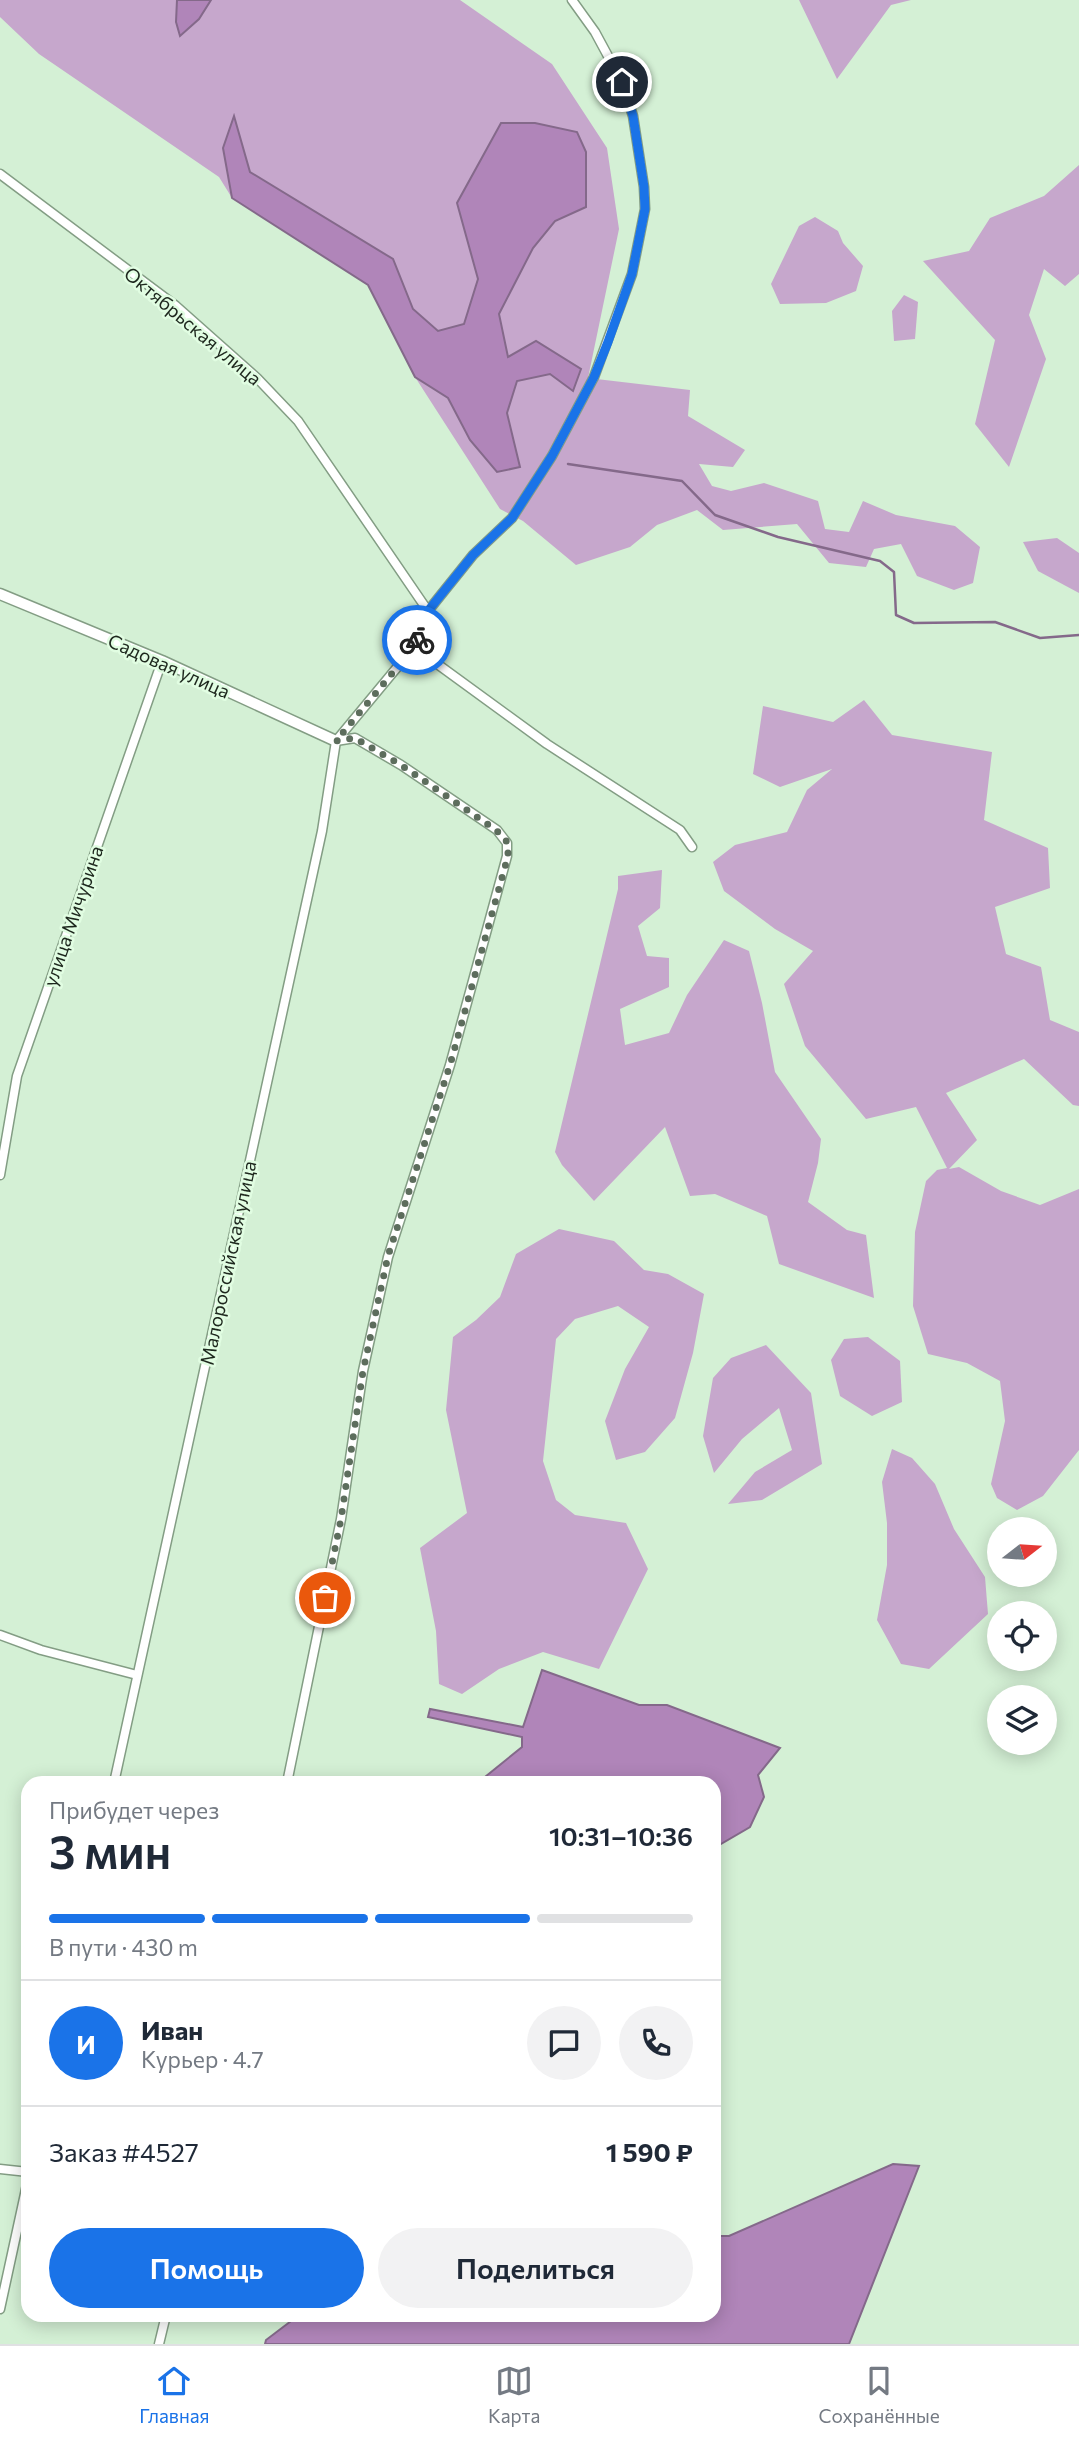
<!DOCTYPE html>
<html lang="ru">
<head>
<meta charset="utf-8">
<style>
  body { margin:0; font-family:Commissioner,sans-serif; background:#f2f2f3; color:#1f2937; height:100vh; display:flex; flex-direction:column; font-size:26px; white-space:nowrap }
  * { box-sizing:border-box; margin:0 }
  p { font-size:23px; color:#747a83 }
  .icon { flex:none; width:38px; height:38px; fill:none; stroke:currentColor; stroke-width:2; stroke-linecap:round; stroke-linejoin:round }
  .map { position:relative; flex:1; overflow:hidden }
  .details { position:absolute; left:21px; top:1776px; width:700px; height:546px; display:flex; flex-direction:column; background:#fff; border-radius:21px; box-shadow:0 4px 18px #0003 }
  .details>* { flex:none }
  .needle { width:46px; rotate:73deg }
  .tools { position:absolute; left:987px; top:1517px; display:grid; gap:14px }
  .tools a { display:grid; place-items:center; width:70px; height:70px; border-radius:50%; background:#fff; box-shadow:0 4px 18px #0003; font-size:35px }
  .pin { position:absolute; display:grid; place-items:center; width:60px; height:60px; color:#fff; margin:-30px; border:4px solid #fff; border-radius:50%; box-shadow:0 2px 7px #0007 }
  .courier { position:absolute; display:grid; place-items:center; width:70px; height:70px; margin:-35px; border:5px solid #1a73e8; border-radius:50%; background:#fff; color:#222; box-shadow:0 2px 9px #0007 }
  .summary em { font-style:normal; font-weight:600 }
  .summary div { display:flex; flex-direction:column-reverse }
  .summary { display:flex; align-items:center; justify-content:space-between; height:119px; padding:0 28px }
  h1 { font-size:46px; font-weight:600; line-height:52px }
  .bar { display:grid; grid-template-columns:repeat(4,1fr); gap:10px 7px; align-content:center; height:84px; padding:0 28px }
  .bar i { height:9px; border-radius:5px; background:#e0e1e3 }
  .bar .selected { background:#1a73e8 }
  .bar p { grid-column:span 4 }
  .line { display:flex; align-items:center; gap:18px; padding:0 28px; border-top:2px solid #e0e1e3 }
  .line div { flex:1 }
  .round { display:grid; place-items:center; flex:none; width:74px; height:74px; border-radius:37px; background:#f2f2f3 }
  .cta { display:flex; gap:14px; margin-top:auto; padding:14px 28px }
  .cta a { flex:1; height:80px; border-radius:42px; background:#1a73e8; color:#fff; font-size:28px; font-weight:600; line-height:80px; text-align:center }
  .cta a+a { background:#f2f2f3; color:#1f2937 }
  .dock { display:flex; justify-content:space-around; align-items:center; height:98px; border-top:2px solid #e0e1e3; background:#fff; font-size:19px; color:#747a83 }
  .dock a { display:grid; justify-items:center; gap:4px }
  .dock .selected { color:#1a73e8 }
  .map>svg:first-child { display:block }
  .green { fill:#c6a7cc }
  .water { fill:#b085b9; stroke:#84698a; stroke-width:2 }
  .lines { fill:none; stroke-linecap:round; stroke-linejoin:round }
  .stream { stroke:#84698a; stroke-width:2.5 }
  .minor-casing { stroke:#839d84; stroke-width:11 }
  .tertiary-casing { stroke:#839d84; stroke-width:13 }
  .minor { stroke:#fff; stroke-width:8 }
  .tertiary { stroke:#fff; stroke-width:10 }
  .done { stroke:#5d6d5d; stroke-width:7; stroke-dasharray:0 12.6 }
  .route { stroke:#1a73e8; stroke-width:9 }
  .labels { text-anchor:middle; stroke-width:5; stroke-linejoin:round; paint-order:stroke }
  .street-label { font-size:19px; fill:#1d271d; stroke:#e1fde2 }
</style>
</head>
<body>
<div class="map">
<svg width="1079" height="2344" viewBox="0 0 1079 2344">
  <rect width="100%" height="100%" fill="#d4f0d5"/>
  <g class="green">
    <path d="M0 0H460L552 64 607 148 619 229 588 378 690 390 688 416 745 450 733 467 699 464 712 486 731 491 764 483 818 501 825 529 849 532 863 501 896 515 955 526 980 547 973 583 954 590 917 576 901 544 874 549 866 567 829 563 797 524 723 530 697 510 657 525 630 547 576 565 523 521 500 509 415 377 448 398 470 440 520 466 507 413 517 380 550 374 573 391 581 369 508 358 499 314 533 248 555 221 585 178 586 152 457 203 478 279 464 324 438 331 413 309 393 259 250 172 234 118 223 148 232 198 219 177 39 54 0 17Z"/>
    <path d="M799 0H911L891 5 837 79Z"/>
    <path d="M1079 165V274L1065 286 1044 269 1029 315 1046 359 1009 467 975 424 995 340 923 261 969 251 990 218 1044 196Z"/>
    <path d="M815 217 838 231 843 243 863 266 856 291 826 303 780 304 771 284 799 226Z"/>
    <path d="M904 295 918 302 915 339 894 341 892 311Z"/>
    <path d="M1057 538 1079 553V593L1038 571 1023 542Z"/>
    <path d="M864 700 892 735 992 752 984 820 1048 848 1050 888 995 907 1006 954 1041 967 1050 1020 1079 1032V1106L1073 1105 1024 1059 946 1093 977 1140 949 1169 959 1167 1001 1191 1040 1205 1079 1189V1450L1043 1496 1017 1510 997 1498 991 1484 1005 1421 1000 1381 967 1363 928 1354 913 1306 915 1232 926 1181 937 1170 947 1168 916 1107 866 1119 805 1046 784 984 813 951 775 929 724 891 713 862 735 845 787 832 807 790 832 769 780 787 753 774 763 706 833 722Z"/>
    <path d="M662 870 660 908 638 926 647 956 669 958V987L620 1009 625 1045 669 1033 687 995 724 940 749 951 762 1003 775 1072 821 1139 818 1163 808 1202 847 1230 866 1235 874 1298 779 1264 767 1216 715 1194 690 1196 665 1127 594 1201 562 1165 555 1152 618 889V876Z"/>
    <path d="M559 1229 614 1241 644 1270 668 1274 704 1294 693 1353 675 1418 645 1452 616 1460 605 1421 625 1369 649 1327 618 1306 575 1319 556 1339 543 1461 556 1500 575 1515 626 1523 648 1569 599 1669 543 1652 499 1669 462 1694 439 1684 436 1631 420 1548 467 1513 446 1410 453 1337 476 1320 500 1297 516 1254Z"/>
    <path d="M868 1337 900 1361 902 1402 872 1416 840 1396 831 1360 844 1339Z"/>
    <path d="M766 1345 811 1393 822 1464 762 1500 728 1504 755 1472 792 1450 779 1408 742 1439 714 1473 703 1436 713 1378 731 1358Z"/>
    <path d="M892 1449 912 1458 935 1484 954 1529 985 1577 988 1614 929 1669 901 1664 877 1620 887 1565V1523L882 1482Z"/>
  </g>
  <g class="water">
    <path d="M177 0H211L199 19 180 36 176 22Z"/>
    <path d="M234 116 250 172 393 259 413 309 438 331 464 324 478 279 457 203 501 123H535L577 132 586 152V207L555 221 533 248 499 314 508 357 536 341 581 369 573 391 550 374 517 381 507 413 520 467 497 472 470 440 448 398 415 377 368 285 232 198 223 148Z"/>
    <path d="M542 1670 639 1705H667L780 1748 758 1775 764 1797 750 1827 714 1848V1783H481L480 1781 522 1747V1737L428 1717 430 1709 523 1727Z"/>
    <path d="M893 2164 919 2166 849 2344H265L266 2340 299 2315H714V2236H729Z"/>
  </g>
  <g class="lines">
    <path class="stream" d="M568 464 682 481 715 515 778 537 880 561 894 572 896 615 914 623 995 622 1040 638 1079 635"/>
    <g class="minor-casing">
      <g id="minor">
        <path d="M0 174 176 306 257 378 298 421 428 611"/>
        <path d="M414 647 547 744 680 830 692 847"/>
        <path d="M336 741 414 647 428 611 473 555 512 518 552 456 594 377 632 274 645 209 644 187 633 116 622 82 595 32 572 0"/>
        <path d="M0 1175 17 1076 162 661"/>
        <path d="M0 1635 41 1650 137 1675"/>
        <path d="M114 1783 322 831 336 741"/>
        <path d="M287 1783 341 1519 363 1371 388 1257 450 1065 507 856V843L497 830 401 765 355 738 336 741"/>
        <path d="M0 2169 28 2172"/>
        <path d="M0 2309 28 2180"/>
        <path d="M159 2344 166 2315"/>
      </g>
    </g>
    <g class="tertiary-casing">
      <path id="tertiary" d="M0 594 162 661 336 741"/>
    </g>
    <use href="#minor" class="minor"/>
    <use href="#tertiary" class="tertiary"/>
  </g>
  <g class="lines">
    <path class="done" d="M325 1598 341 1519 363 1371 388 1256 450 1065 508 856V843L496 830 401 765 355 738 336 741 414 647 417 640"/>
    <path class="route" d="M417 640 428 611 473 555 512 518 552 456 594 377 608 342 632 274 645 209 644 187 633 116 622 82"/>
  </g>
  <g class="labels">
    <g class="street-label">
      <text transform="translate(193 326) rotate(40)" y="7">Октябрьская улица</text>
      <text transform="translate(169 666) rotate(24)" y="7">Садовая улица</text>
      <text transform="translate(73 916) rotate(-71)" y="7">улица Мичурина</text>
      <text transform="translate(228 1263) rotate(-78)" y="7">Малороссийская улица</text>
    </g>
  </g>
</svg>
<div class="tools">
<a><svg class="needle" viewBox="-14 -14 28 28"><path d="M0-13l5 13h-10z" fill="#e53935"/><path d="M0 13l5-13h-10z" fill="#747a83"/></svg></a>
<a><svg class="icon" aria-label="locate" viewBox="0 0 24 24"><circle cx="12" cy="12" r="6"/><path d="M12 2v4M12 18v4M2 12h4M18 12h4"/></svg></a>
<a><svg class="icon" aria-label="layers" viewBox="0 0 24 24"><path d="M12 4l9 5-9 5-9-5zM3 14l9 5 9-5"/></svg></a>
</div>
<div class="pin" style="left:325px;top:1598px;background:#ea580c"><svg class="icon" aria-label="bag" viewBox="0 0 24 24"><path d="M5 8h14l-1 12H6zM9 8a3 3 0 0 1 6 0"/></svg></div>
<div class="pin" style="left:622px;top:82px;background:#1f2937"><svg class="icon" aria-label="home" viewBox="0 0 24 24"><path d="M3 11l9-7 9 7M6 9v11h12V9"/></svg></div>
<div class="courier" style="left:417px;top:640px"><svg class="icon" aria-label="bike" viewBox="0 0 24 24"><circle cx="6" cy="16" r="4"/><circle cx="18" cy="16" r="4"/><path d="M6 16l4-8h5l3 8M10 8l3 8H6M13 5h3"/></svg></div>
<section class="details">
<div class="summary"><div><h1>3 мин</h1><p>Прибудет через</p></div><em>10:31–10:36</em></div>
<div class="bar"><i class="selected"></i><i class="selected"></i><i class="selected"></i><i></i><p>В пути · 430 m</p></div>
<div class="line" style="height:126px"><b class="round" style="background:#1a73e8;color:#fff">И</b><div><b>Иван</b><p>Курьер · 4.7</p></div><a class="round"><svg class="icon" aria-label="chat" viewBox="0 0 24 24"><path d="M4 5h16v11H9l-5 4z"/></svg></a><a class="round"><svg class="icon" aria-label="phone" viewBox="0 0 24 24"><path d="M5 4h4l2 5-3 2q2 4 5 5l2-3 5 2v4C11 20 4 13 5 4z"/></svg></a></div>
<div class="line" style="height:91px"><div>Заказ #4527</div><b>1 590 ₽</b></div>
<div class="cta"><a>Помощь</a><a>Поделиться</a></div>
</section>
</div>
<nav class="dock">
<a class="selected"><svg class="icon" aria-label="home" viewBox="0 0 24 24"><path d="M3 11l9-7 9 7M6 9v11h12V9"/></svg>Главная</a>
<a><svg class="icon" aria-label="map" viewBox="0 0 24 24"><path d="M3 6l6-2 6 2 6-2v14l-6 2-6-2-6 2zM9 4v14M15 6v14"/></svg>Карта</a>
<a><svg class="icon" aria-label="saved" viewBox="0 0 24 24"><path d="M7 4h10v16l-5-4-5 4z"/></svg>Сохранённые</a>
</nav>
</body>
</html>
